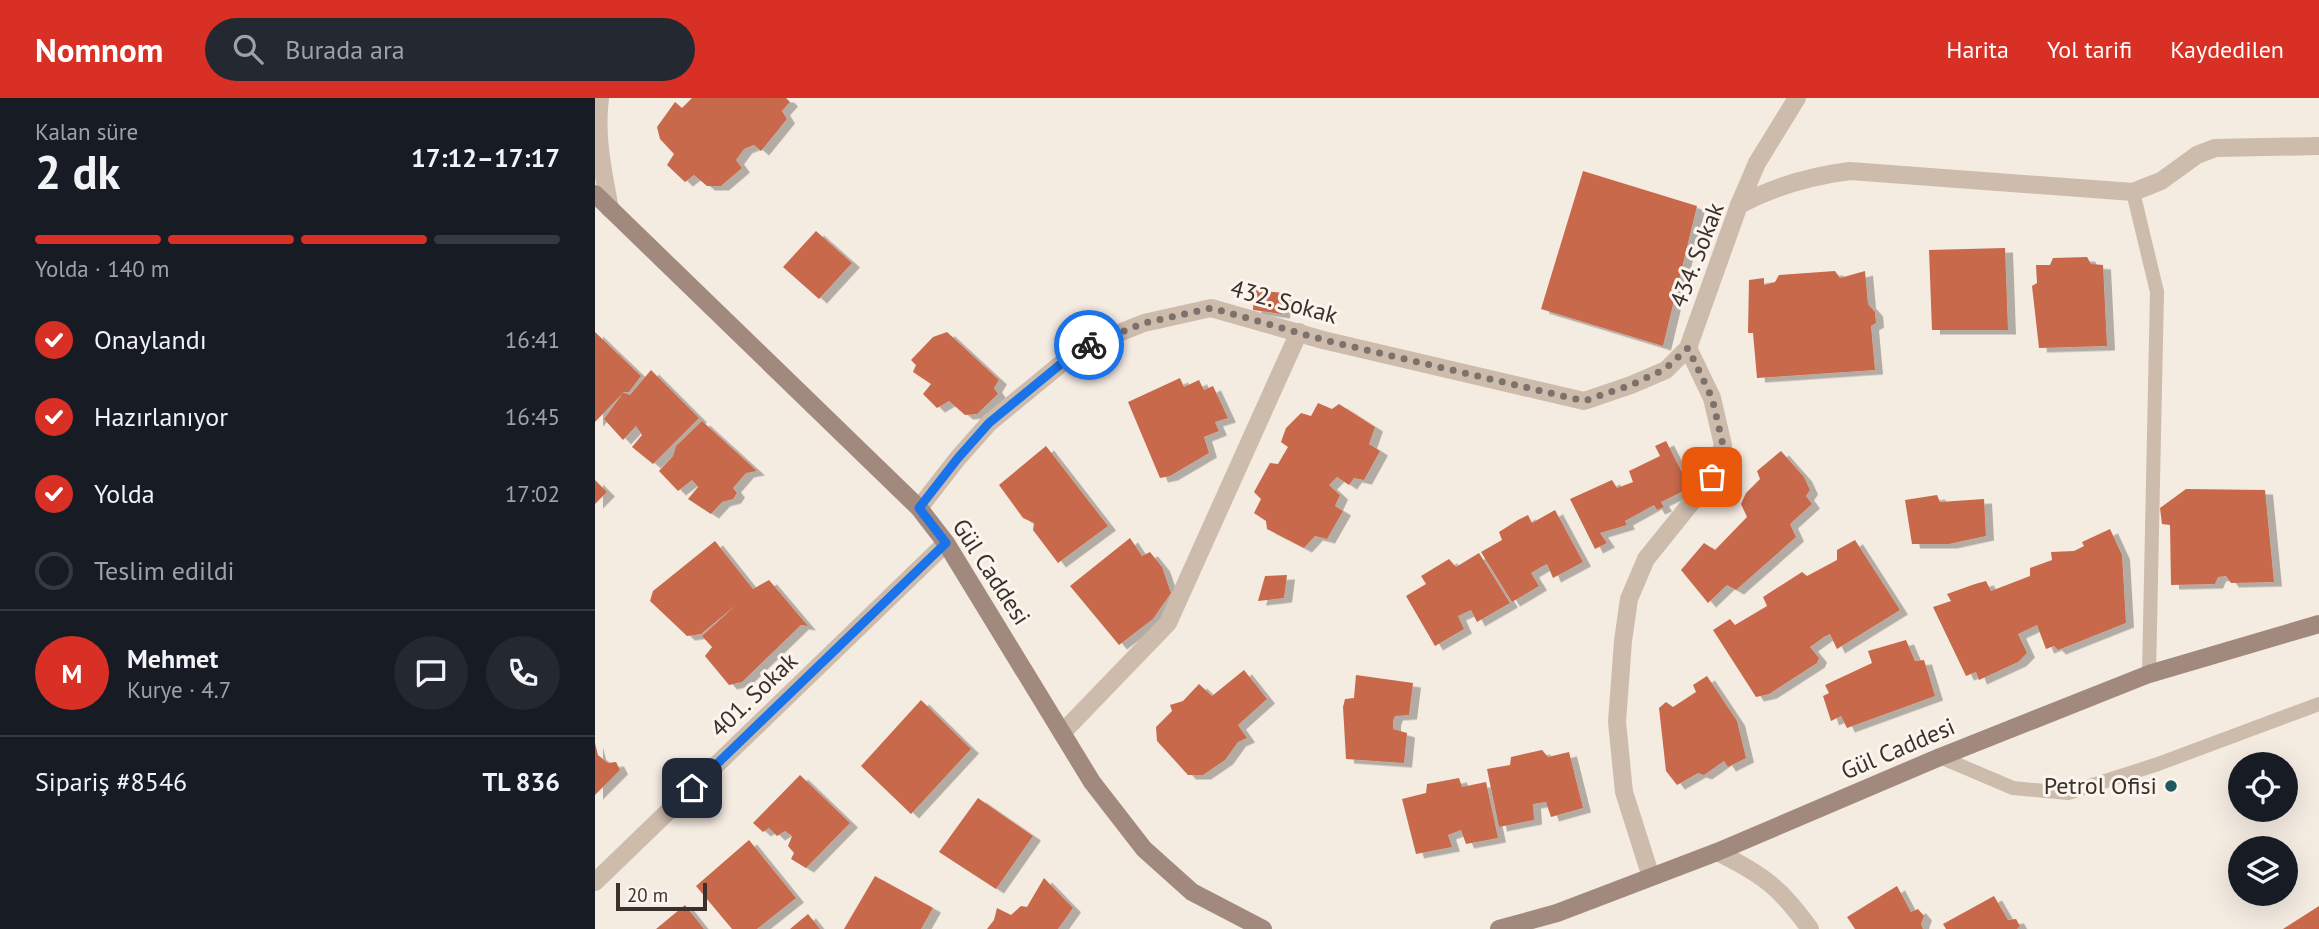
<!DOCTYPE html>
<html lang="tr">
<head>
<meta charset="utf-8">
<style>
  body { margin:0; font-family:"PT Sans",sans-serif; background:#242831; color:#f1f3f6; height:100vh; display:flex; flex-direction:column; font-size:26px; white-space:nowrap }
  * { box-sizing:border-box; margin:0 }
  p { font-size:23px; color:#9ea1a6 }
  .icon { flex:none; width:38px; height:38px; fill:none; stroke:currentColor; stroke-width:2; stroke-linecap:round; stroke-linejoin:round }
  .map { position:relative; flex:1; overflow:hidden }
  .details { display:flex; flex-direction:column; background:#171b24; width:595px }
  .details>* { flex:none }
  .buttons { position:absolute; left:1633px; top:654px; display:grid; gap:14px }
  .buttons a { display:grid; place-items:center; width:70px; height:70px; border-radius:50%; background:#171b24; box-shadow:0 7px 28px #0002; font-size:35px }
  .scale { position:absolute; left:21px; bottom:18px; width:91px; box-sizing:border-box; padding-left:7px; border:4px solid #3b302b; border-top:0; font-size:19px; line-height:24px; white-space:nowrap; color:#3b302b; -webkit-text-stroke:5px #fbf5ee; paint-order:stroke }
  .pin { position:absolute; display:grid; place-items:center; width:60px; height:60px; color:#fff; margin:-30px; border-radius:14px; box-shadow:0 4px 10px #0006 }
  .courier { position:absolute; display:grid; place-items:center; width:70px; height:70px; margin:-35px; border:5px solid #1a73e8; border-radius:50%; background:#fff; color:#222; box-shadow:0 2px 9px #0007 }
  .headline em { font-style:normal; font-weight:700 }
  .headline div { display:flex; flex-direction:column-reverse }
  .headline { display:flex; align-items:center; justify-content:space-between; height:119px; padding:0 35px }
  h1 { font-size:46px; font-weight:700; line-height:52px }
  .bar { display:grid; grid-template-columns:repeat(4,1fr); gap:10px 7px; align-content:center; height:84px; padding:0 35px }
  .bar i { height:9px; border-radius:5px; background:#363941 }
  .bar .selected { background:#d93025 }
  .bar p { grid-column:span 4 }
  .line { display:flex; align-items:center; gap:18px; padding:0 35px; border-top:2px solid #363941 }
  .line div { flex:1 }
  .round { display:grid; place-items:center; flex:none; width:74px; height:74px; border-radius:37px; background:#242831 }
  ol { padding:0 35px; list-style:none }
  li { display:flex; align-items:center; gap:21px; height:77px }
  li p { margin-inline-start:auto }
  li .icon { padding:7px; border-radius:50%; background:#d93025; color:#fff; stroke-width:4 }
  li:last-child { color:#9ea1a6 }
  li i { width:38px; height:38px; border:4px solid #363941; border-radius:50% }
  header { display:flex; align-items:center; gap:42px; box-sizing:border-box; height:98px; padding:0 35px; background:#d93025; color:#fff }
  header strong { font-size:33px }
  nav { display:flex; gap:38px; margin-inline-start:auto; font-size:24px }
  .search { width:490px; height:63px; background:#242831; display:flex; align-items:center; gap:18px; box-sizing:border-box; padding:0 24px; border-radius:38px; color:#9ea1a6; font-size:26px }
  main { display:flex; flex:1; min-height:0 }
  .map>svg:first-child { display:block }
  .building { fill:#c8694b; filter:url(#shadow) }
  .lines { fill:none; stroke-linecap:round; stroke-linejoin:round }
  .service { stroke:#cdbbac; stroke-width:14 }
  .minor { stroke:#cdbbac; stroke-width:18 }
  .tertiary { stroke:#cdbbac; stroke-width:18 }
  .secondary { stroke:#a18a7d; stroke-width:18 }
  .done { stroke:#7c716b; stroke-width:7; stroke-dasharray:0 12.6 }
  .route { stroke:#1a73e8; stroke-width:9 }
  .poi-dot { fill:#1f5a5e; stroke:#fbf5ee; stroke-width:2.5 }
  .labels { text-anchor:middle; stroke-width:6; stroke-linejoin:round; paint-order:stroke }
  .street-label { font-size:24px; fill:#3b302b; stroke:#fbf5ee }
  .poi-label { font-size:24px; fill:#3b302b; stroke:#fbf5ee; text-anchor:end }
</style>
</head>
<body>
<header>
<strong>Nomnom</strong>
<div class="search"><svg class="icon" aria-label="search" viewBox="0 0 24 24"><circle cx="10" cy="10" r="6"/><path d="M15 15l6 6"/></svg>Burada ara</div>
<nav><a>Harita</a><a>Yol tarifi</a><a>Kaydedilen</a></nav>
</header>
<main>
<section class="details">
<div class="headline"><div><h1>2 dk</h1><p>Kalan süre</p></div><em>17:12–17:17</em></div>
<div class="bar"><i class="selected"></i><i class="selected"></i><i class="selected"></i><i></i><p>Yolda · 140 m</p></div>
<ol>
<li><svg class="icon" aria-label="check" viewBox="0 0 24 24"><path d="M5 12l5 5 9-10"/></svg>Onaylandı<p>16:41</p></li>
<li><svg class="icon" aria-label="check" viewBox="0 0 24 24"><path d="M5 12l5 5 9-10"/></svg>Hazırlanıyor<p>16:45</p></li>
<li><svg class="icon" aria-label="check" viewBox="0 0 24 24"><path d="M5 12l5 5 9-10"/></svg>Yolda<p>17:02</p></li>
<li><i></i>Teslim edildi</li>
</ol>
<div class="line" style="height:126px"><b class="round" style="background:#d93025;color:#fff">M</b><div><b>Mehmet</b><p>Kurye · 4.7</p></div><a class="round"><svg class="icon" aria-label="chat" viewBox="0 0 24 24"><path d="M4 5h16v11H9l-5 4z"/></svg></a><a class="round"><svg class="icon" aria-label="phone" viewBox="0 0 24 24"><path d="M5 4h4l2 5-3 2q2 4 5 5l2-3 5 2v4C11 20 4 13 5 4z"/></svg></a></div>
<div class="line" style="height:91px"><div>Sipariş #8546</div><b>TL 836</b></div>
</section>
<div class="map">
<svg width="1724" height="831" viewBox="0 0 1724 831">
  <defs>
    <filter id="shadow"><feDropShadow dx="8" dy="4.5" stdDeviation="0" flood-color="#0004"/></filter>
  </defs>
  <rect width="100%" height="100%" fill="#f4ebe1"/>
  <g class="building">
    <path d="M97 0H191L195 4 187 13 192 21 166 53 159 47 149 51 141 62 147 70 126 88H112L99 77 90 84 72 67 79 56 65 41 62 29 80 4 87 10Z"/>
    <path d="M988 73 1102 108 1068 248 946 211Z"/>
    <path d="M221 133 257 165 224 201 188 169Z"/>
    <path d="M1410 150 1413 232H1337L1334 152Z"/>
    <path d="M1492 159 1496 166 1508 167 1512 248 1444 250 1437 188 1442 185 1441 167H1455L1458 160Z"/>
    <path d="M1240 173 1245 180 1270 173 1273 206 1280 214 1281 225 1276 228 1280 272 1162 280 1158 235H1153L1154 182 1169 180V187L1180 184 1184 177Z"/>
    <path d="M659 192 689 195 687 216 658 212Z"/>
    <path d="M0 234 46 278 34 294H27L35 297 56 272 104 320 58 366 37 349 47 337 41 328 28 342 9 321 28 295 0 324Z"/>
    <path d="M352 234 404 282 399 290 403 296 382 316 370 317 354 303 342 310 328 296 336 286 318 274 321 267 316 262 338 239Z"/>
    <path d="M585 280 589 289 604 282 609 292 618 288 633 320 620 324 624 333 609 339 614 355 575 378 565 380 533 304Z"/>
    <path d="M723 305 737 311 744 306 780 329 774 346 785 353 769 382 759 380 754 387 742 379 734 387 745 397 740 408 748 413 732 441 720 438 709 450 672 431 671 423 659 415 666 401 659 394 675 365 683 366 693 349 686 344 691 330 706 315 716 318Z"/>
    <path d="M107 323 162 373 151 375 138 390 142 395 138 401 127 404 116 416 93 401 103 389 97 382 83 393 64 373 78 358 81 348Z"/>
    <path d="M1071 343 1095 390 1066 404 1069 409 1062 412 1059 407 1030 423 1032 427 1005 435 1012 445 1000 451 975 401 1017 382 1022 390 1038 384 1034 373 1065 358 1060 348Z"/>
    <path d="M451 348 513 428 463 465 438 432 439 425 428 420 404 387Z"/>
    <path d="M1186 353 1209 379 1215 392 1211 398 1217 406 1195 426 1201 439 1141 492 1132 487 1113 505 1086 472 1109 445 1120 452 1152 419 1146 406 1151 395 1165 381 1162 373Z"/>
    <path d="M0 382 12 394 0 406Z"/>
    <path d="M1591 391 1670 392 1679 484 1636 485 1631 478 1623 479 1620 486 1576 487 1575 427 1567 426 1565 410Z"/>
    <path d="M1342 397 1345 404 1389 401 1391 438 1354 446H1317L1310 402Z"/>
    <path d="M960 412 988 464 958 480 952 466 946 469 936 475 944 488 917 504 886 454 907 442 904 434 923 422 933 417 937 425Z"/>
    <path d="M1515 431 1527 457 1531 525 1463 552 1459 548 1451 551 1442 527 1423 536 1432 555 1423 564 1384 582 1381 574 1371 578 1338 509 1356 503 1352 496 1380 486 1391 483 1396 493 1435 478V470L1457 462 1456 454 1479 453 1489 448 1487 444Z"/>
    <path d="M535 440 547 458 555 454 567 469 576 495 558 521 524 547 475 488Z"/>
    <path d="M1260 442 1305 512 1242 551 1235 536 1229 539 1215 549 1224 560 1222 565 1174 596 1161 599 1118 532 1135 521 1140 527 1172 508 1168 499 1207 474 1212 478 1242 462V452Z"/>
    <path d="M120 443 158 491 174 482 213 528 206 527 147 584 134 587 110 558 117 549 107 538 141 507 106 536 92 538 55 503 58 493Z"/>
    <path d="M884 455 915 505 882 524 876 512 863 518 869 531 840 548 811 498 831 486 826 478 854 461 861 469Z"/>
    <path d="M692 477 689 500 663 503 670 478Z"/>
    <path d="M1311 542 1320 563 1329 562 1340 598 1252 630 1246 618 1236 623 1228 598 1234 595 1230 587 1277 565 1273 553Z"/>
    <path d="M649 572 672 601 643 627 652 640 643 644 630 662 608 677H593L562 643 561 629 577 613 575 607 588 603 604 586 617 598Z"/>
    <path d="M761 577 818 585 814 617 800 618 798 623V631L812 635 809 665 751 661 748 609 750 601 759 600Z"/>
    <path d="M1112 578 1142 623 1151 660 1133 669 1129 663 1109 677 1103 675 1082 687 1071 673 1064 610 1071 604 1078 609 1101 594 1098 587Z"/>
    <path d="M326 602 376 651 316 716 266 668Z"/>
    <path d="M0 645 3 657 13 665 21 664 25 672 0 697Z"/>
    <path d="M947 652 953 659 974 654 988 710 956 719 951 704 938 706 939 722 904 729 892 671 915 667 916 659Z"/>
    <path d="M205 677 255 725 211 770 196 761 199 755 193 748 197 738 190 733 182 738 174 730 168 734 158 725Z"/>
    <path d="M864 680 867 689 891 684 903 740 871 746 866 732 853 737 857 749 821 756 807 701 831 695 832 686Z"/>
    <path d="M383 700 438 738 401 791 344 754Z"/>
    <path d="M154 742 201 800 162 831H137L101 788Z"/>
    <path d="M280 778 338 810 326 831H249Z"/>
    <path d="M449 780 478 810 463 831H392L399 822 402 810 416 817 426 808 432 809Z"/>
    <path d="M1302 788 1316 814 1323 811 1329 818 1326 826 1328 831H1260L1252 819Z"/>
    <path d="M1399 798 1413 822 1421 821 1425 828 1422 831H1351L1348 826Z"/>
    <path d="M90 807 109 831H61Z"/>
    <path d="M1724 808V831H1688Z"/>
    <path d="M213 816 225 831H195Z"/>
  </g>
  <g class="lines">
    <g class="service">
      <path d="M1538 94 1562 194 1554 576"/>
      <path d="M1345 659 1418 690 1473 695 1563 666 1724 606"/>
    </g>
    <g class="minor">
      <path d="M5 0C0 37 8 74 15 111"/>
      <path d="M1144 107C1180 88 1215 78 1255 73L1538 94 1566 83 1602 57 1620 50 1724 48"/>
      <path d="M467 635 573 525 704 234"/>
      <path d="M1122 754C1167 776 1186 790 1215 831"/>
      <path d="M1056 779 1029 694 1022 624 1028 543 1034 501 1051 461 1117 379 1128 347 1117 300 1093 250"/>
      <path d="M0 784 351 445"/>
    </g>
    <path class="tertiary" d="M324 410 363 360 394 325 484 251 549 225 616 210 728 242 989 303 1036 287 1071 272 1093 250 1144 107 1162 65 1202 0"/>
    <g class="secondary">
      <path d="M0 96 324 410 351 445 497 684 549 751 597 794 668 831"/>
      <path d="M904 831 962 815 1122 754 1345 659 1554 576 1724 526"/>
    </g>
  </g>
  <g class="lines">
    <path class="done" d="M494 247 549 225 617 210 729 242 989 303 1036 287 1070 271 1093 250 1117 300 1128 347 1117 379"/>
    <path class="route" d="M97 690 351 445 324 410 363 360 394 325 484 251 494 247"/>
  </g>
  <circle class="poi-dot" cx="1576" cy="688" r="7"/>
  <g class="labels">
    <g class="street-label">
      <text transform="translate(1102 157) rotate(-69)" y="8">434. Sokak</text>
      <text transform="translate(689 204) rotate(15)" y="8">432. Sokak</text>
      <text transform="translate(396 474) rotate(57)" y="8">Gül Caddesi</text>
      <text transform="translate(159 597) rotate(-44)" y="8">401. Sokak</text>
      <text transform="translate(1303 651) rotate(-23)" y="8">Gül Caddesi</text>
    </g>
    <g class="poi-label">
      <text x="1562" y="696">Petrol Ofisi</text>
    </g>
  </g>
</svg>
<div class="buttons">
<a><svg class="icon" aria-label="locate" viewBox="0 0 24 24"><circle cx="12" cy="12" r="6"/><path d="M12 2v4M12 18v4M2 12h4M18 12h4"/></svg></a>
<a><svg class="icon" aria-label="layers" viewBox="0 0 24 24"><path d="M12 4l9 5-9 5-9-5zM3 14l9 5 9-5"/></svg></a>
</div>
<div class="scale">20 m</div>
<div class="pin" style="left:1117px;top:379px;background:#ea580c"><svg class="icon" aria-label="bag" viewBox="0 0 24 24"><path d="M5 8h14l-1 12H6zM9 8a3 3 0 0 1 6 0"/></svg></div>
<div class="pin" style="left:97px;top:690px;background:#1f2937"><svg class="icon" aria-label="home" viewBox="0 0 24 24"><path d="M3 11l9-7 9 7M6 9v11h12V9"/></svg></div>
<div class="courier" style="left:494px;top:247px"><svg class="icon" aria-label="bike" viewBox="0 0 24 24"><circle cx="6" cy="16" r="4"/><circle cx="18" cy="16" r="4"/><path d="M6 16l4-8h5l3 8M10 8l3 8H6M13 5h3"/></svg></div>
</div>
</main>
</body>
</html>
